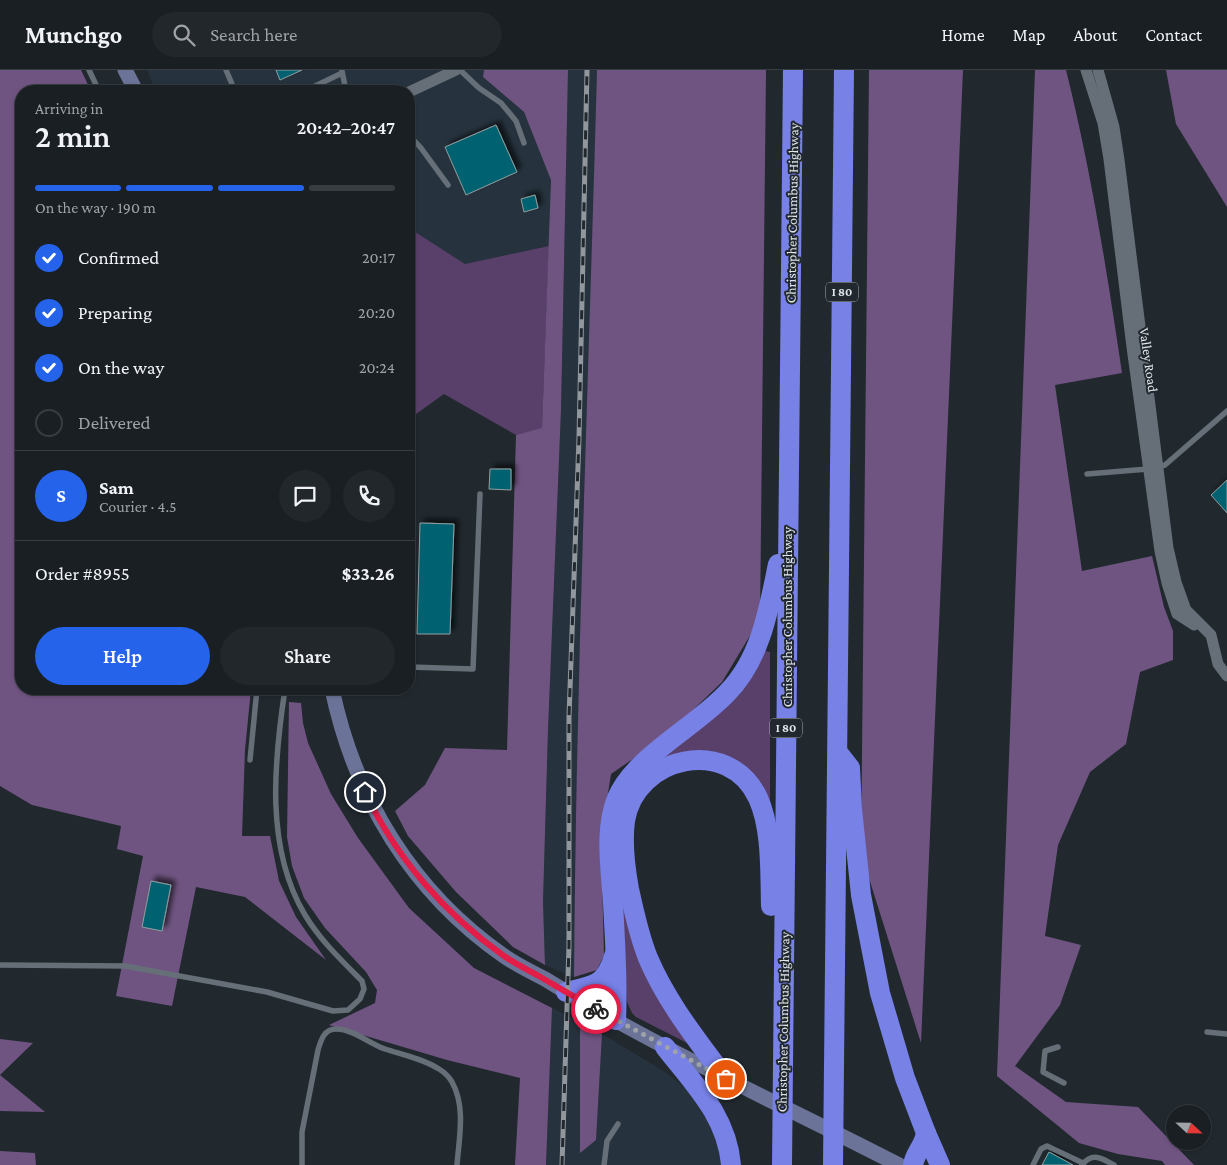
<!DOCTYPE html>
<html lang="en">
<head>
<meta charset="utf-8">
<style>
  body { margin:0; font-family:"Crimson Pro",serif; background:#22272b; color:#f1f3f6; height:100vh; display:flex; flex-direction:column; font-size:19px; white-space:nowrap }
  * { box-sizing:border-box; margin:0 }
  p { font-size:16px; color:#9fa2a6 }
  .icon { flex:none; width:28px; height:28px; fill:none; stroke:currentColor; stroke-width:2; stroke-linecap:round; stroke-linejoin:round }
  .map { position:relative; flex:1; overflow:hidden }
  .panel { position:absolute; left:15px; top:15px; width:400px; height:610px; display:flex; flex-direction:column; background:#191f23; border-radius:20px; box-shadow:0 1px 4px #0004,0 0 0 1px #373d41 }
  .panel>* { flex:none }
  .needle { width:32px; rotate:112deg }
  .tools { position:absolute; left:1166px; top:1035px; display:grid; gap:10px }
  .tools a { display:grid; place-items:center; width:45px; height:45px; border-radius:50%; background:#191f23; box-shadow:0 1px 4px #0004,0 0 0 1px #373d41; font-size:25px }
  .pin { position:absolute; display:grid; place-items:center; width:42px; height:42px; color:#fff; margin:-21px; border:2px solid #fff; border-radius:50%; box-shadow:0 1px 5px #0007 }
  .courier { position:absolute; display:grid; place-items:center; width:50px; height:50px; margin:-25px; border:4px solid #e11d48; border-radius:50%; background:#fff; color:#222; box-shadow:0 1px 6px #0007 }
  .headline em { font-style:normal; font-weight:600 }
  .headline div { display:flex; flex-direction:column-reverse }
  .headline { display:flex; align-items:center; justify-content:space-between; height:85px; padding:0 20px }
  h1 { font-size:32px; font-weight:600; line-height:38px }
  .bar { display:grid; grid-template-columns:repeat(4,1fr); gap:8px 5px; align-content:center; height:60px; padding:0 20px }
  .bar i { height:6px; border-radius:4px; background:#373d41 }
  .bar .on { background:#2563eb }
  .bar p { grid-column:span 4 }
  .line { display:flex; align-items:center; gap:12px; padding:0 20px; border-top:1px solid #373d41 }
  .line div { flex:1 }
  .round { display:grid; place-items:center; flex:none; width:52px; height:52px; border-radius:26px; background:#22272b }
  ol { padding:0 20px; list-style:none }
  li { display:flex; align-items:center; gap:15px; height:55px }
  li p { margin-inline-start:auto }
  li .icon { padding:5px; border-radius:50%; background:#2563eb; color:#fff; stroke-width:4 }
  li:last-child { color:#9fa2a6 }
  li i { width:28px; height:28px; border:2px solid #373d41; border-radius:50% }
  .action { display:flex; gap:10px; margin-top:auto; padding:10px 20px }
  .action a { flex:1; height:58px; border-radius:30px; background:#2563eb; color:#fff; font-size:20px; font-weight:600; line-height:58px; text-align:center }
  .action a+a { background:#22272b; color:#f1f3f6 }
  header { display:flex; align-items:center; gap:30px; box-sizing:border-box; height:70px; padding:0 25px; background:#191f23; border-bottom:1px solid #373d41 }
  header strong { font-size:24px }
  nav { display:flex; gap:28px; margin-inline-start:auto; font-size:18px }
  .search { width:350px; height:45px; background:#22272b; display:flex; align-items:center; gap:12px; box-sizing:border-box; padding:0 18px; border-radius:28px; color:#9fa2a6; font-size:19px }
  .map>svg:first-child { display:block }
  .built { fill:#26333e }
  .green { fill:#59406a }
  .forest { fill:#6f5481 }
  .building { fill:#06626f; stroke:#909ea0; filter:url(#shadow) }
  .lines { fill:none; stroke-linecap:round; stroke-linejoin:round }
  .service { stroke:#666f77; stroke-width:5.5 }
  .minor { stroke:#666f77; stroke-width:11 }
  .secondary { stroke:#6b7498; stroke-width:15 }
  .motorway { stroke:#7781e6; stroke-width:20 }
  .rail-casing { stroke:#91979d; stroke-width:5 }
  .rail { stroke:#21292f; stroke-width:3; stroke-dasharray:9; stroke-linecap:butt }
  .done { stroke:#9da3a9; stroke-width:5; stroke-dasharray:0 9 }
  .route { stroke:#e11d48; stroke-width:6 }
  .labels { text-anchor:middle; stroke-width:4; stroke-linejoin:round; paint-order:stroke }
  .shield { fill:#21292f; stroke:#a7adb2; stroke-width:1 }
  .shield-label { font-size:12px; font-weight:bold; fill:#e0e5ea }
  .street-label { font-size:14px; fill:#e0e5ea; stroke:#21292f }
</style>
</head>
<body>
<header>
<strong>Munchgo</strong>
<div class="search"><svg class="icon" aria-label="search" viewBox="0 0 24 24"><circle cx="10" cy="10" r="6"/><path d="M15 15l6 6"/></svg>Search here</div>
<nav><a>Home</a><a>Map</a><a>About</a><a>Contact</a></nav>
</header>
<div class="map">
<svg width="1227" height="1095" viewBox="0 0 1227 1095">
  <defs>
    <filter id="shadow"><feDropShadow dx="4.5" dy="-4.5" stdDeviation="2.5" flood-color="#0009"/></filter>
  </defs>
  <rect width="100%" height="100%" fill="#21292f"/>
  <g class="built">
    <path d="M147 0H484L483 7 524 42 551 109 549 176 465 194 409 158V21H156Z"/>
    <path d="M568 0H597L592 212 584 418 575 797 574 907 545 895 543 832 548 660 561 340Z"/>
    <path d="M552 938 580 952V1082L596 1070 602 964 665 1002 686 1019 709 1048 720 1083 721 1095H546Z"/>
  </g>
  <g class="green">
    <path d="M409 158 465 194 549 176 542 359 516 365 444 324 409 349Z"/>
    <path d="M765 581 770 582V755C766 735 761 719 747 704 740 697 730 692 721 689 681 674 634 698 621 739 616 755 618 772 619 788 623 859 650 911 688 969L687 973 636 947 632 943 627 932 616 776 618 748 620 738 630 719 643 703 713 647 734 627 760 591Z"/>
  </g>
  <g class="forest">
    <path d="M0 0H81L91 21H21V619H251L245 680 242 766H270L279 811 296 847 326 890 245 827 196 817 172 936 116 926 143 786 117 779 121 756 32 735 0 716Z"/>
    <path d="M484 0H568L561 340 548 660 543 832 545 895 513 877 456 822 408 766 395 741 425 715 445 678 507 680 516 365 542 358 551 110 524 42 483 7Z"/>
    <path d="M597 0H766L760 549 722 612 666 666 611 704 601 768 604 885 597 900 574 907C576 604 589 302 597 0Z"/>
    <path d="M869 0H963L921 973 861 783Z"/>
    <path d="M1035 0H1066C1091 100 1107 202 1122 303L1055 315 1082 501 1152 486 1164 537 1173 561V590L1140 602 1126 674 1090 702 1058 775 1045 866 1081 875 1060 935 1015 996 1066 1032 1138 1037 1194 1095H1165L1162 1091 1118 1084 1079 1073 997 1006Z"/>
    <path d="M1166 0H1227V137L1176 54Z"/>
    <path d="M289 632 301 633 303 653 308 673 331 724 358 768 409 838 474 898 552 938 546 1095H515L520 1008 447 990 329 955 375 933 377 920 366 902 325 858 304 828 292 796 287 767Z"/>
    <path d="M580 952 602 964 596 1070 580 1083Z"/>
    <path d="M0 969 33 973 0 1005 45 1042 0 1041Z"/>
    <path d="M0 1081 35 1083 36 1095H0Z"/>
  </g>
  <g class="building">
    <path d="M276 0H302L280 10Z"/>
    <path d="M496 55 517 102 466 125 445 77Z"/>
    <path d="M535 125 538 138 524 142 521 129Z"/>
    <path d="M490 399H511V420L489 419Z"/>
    <path d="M1227 410V443L1211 425Z"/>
    <path d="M420 453 454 454 450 564H417Z"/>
    <path d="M151 811 171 815 162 861 142 857Z"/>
    <path d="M1049 1082 1051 1083 1073 1095H1042Z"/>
  </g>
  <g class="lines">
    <g class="service">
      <path d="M89 0 99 21"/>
      <path d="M226 0 235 21"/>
      <path d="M460 0 479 18 501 33 516 51 524 73"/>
      <path d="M342 1 346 21"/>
      <path d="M305 21 342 3"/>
      <path d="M409 65 421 78 448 115"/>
      <path d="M1087 404 1148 399 1165 395 1227 341"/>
      <path d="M409 597 473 599 480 424"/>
      <path d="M250 690 257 619"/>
      <path d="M0 895 125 896 267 922 333 941 348 940 360 929 364 919 362 911C341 890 320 870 305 845 265 778 274 692 285 619"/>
      <path d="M1207 962 1227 964"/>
      <path d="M1058 977 1045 981 1043 1002 1064 1013"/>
      <path d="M302 1095V1062L318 980C321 970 324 959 336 959 353 959 370 974 385 979 404 985 423 989 439 999 444 1002 449 1007 452 1012 466 1037 459 1068 457 1095"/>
      <path d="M604 1095 607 1071 618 1054"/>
      <path d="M1033 1095 1041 1079 1047 1076 1083 1093"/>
      <path d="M1082 1095C1092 1082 1102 1088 1114 1095"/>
    </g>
    <g class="minor">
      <path d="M1086 0 1103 53 1109 89 1132 277 1160 481 1167 513 1177 544 1194 555"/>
      <path d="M1098 0 1114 57 1119 90 1168 478 1176 512 1186 540 1211 565 1218 594 1227 606"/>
      <path d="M409 22 456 0"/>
    </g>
    <g class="secondary">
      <path d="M125 0 136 21"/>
      <path d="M332 619C355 728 412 822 504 886 517 895 531 902 545 909 571 925 598 941 626 956 715 1005 808 1048 899 1095"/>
    </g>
    <g class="motorway">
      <path d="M839 684 850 698 852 739 861 825 880 923 905 1008 926 1063 940 1095"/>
      <path d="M566 922C594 915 605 916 614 886"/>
      <path d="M616 950C618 911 615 872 613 833 611 799 604 760 617 728 634 687 697 656 728 622 761 588 769 538 778 494"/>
      <path d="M665 977C694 1014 727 1046 731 1095"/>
      <path d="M726 1009C698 971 667 933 648 888 639 866 634 842 629 819 625 797 622 773 625 751 635 686 729 665 758 728 772 758 770 803 771 836"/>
      <path d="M782 1095 793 0"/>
      <path d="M833 1095 844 0"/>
      <path d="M913 1095C915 1082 924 1077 926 1063"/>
    </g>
    <g class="rail-casing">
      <path id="rail" d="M562 1095 569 876V647L579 368 587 0"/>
    </g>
    <use href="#rail" class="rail"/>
  </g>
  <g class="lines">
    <path class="done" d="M596 939 726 1009"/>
    <path class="route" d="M365 722C396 788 445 844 504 886 514 893 526 899 537 905 556 916 576 928 596 939"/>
  </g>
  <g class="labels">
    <g class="shield">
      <rect x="826" y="212.5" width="32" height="19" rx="4"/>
      <rect x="770" y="648.5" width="32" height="19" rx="4"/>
    </g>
    <g class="shield-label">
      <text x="842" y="226">I 80</text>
      <text x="786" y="662">I 80</text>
    </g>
    <g class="street-label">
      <text transform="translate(792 143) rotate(-89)" y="5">Christopher Columbus Highway</text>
      <text transform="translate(1149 290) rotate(82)" y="5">Valley Road</text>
      <text transform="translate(787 547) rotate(-90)" y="5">Christopher Columbus Highway</text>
      <text transform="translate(783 952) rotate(-89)" y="5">Christopher Columbus Highway</text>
    </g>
  </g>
</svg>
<div class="tools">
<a><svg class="needle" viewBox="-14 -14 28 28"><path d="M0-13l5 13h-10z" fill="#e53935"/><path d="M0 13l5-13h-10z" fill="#9fa2a6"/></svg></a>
</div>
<div class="pin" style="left:726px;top:1009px;background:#ea580c"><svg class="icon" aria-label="bag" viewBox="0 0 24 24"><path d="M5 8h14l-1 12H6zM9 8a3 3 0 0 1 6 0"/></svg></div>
<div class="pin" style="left:365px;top:722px;background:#1f2937"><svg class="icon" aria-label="home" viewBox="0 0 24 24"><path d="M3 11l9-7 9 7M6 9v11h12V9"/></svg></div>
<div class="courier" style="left:596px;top:939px"><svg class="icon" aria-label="bike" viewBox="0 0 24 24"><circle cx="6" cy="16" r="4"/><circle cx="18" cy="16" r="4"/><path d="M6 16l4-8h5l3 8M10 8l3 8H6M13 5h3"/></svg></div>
<section class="panel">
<div class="headline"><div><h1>2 min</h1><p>Arriving in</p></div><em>20:42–20:47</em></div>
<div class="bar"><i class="on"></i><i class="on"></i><i class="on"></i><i></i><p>On the way · 190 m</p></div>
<ol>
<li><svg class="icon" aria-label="check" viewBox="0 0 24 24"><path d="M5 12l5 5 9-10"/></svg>Confirmed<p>20:17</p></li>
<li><svg class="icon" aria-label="check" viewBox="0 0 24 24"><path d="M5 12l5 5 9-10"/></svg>Preparing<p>20:20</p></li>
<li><svg class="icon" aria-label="check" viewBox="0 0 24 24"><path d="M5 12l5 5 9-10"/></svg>On the way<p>20:24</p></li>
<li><i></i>Delivered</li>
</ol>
<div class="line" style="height:90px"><b class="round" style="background:#2563eb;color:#fff">S</b><div><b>Sam</b><p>Courier · 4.5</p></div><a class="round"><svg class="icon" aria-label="chat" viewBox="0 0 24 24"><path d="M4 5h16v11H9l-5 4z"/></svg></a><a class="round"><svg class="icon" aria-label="phone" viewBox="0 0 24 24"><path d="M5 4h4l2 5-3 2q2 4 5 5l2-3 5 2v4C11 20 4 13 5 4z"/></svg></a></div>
<div class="line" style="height:65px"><div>Order #8955</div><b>$33.26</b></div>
<div class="action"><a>Help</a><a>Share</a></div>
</section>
</div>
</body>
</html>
